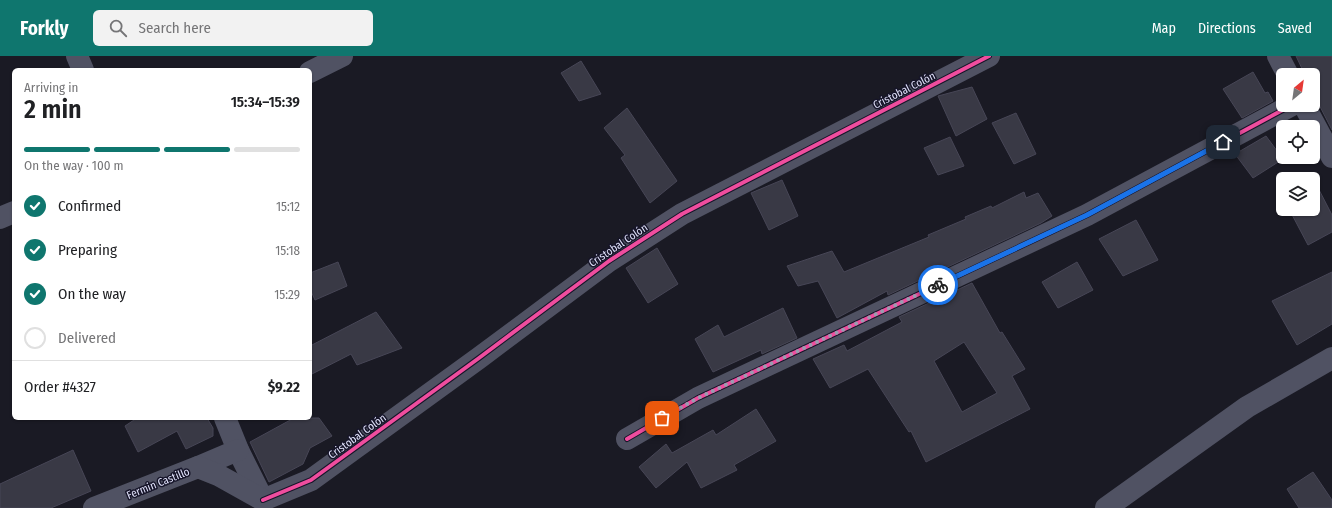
<!DOCTYPE html>
<html lang="en">
<head>
<meta charset="utf-8">
<style>
  body { margin:0; font-family:"Fira Sans Condensed",sans-serif; background:#f2f2f2; color:#202124; height:100vh; display:flex; flex-direction:column; font-size:15px; white-space:nowrap }
  * { box-sizing:border-box; margin:0 }
  p { font-size:13px; color:#757577 }
  .icon { flex:none; width:22px; height:22px; fill:none; stroke:currentColor; stroke-width:2; stroke-linecap:round; stroke-linejoin:round }
  .map { position:relative; flex:1; overflow:hidden }
  .details { position:absolute; left:12px; top:12px; width:300px; height:352px; display:flex; flex-direction:column; background:#fff; border-radius:6px; box-shadow:0 1px 3px #0004 }
  .details>* { flex:none }
  .needle { width:26px; rotate:29deg }
  .tools { position:absolute; left:1276px; top:12px; display:grid; gap:8px }
  .tools a { display:grid; place-items:center; width:44px; height:44px; border-radius:6px; background:#fff; box-shadow:0 1px 3px #0004; font-size:20px }
  .pin { position:absolute; display:grid; place-items:center; width:34px; height:34px; color:#fff; margin:-17px; border-radius:8px; box-shadow:0 2px 6px #0006 }
  .courier { position:absolute; display:grid; place-items:center; width:40px; height:40px; margin:-20px; border:3px solid #1a73e8; border-radius:50%; background:#fff; color:#222; box-shadow:0 1px 5px #0007 }
  .overview em { font-style:normal; font-weight:600 }
  .overview div { display:flex; flex-direction:column-reverse }
  .overview { display:flex; align-items:center; justify-content:space-between; height:68px; padding:0 12px }
  h1 { font-size:26px; font-weight:600; line-height:30px }
  .bar { display:grid; grid-template-columns:repeat(4,1fr); gap:6px 4px; align-content:center; height:48px; padding:0 12px }
  .bar i { height:5px; border-radius:3px; background:#e0e0e0 }
  .bar .active { background:#0f766e }
  .bar p { grid-column:span 4 }
  .line { display:flex; align-items:center; gap:10px; padding:0 12px; border-top:1px solid #e0e0e0 }
  .line div { flex:1 }
  ol { padding:0 12px; list-style:none }
  li { display:flex; align-items:center; gap:12px; height:44px }
  li p { margin-inline-start:auto }
  li .icon { padding:4px; border-radius:50%; background:#0f766e; color:#fff; stroke-width:4 }
  li:last-child { color:#757577 }
  li i { width:22px; height:22px; border:2px solid #e0e0e0; border-radius:50% }
  header { display:flex; align-items:center; gap:24px; box-sizing:border-box; height:56px; padding:0 20px; background:#0f766e; color:#fff }
  header strong { font-size:19px }
  nav { display:flex; gap:22px; margin-inline-start:auto; font-size:14px }
  .search { width:280px; height:36px; background:#f2f2f2; display:flex; align-items:center; gap:10px; box-sizing:border-box; padding:0 14px; border-radius:6px; color:#757577; font-size:15px }
  .map>svg:first-child { display:block }
  .building { fill:#393945; stroke:#474656; fill-rule:evenodd }
  .lines { fill:none; stroke-linecap:round; stroke-linejoin:round }
  .minor { stroke:#505263; stroke-width:22 }
  .cycleway-casing { stroke:#161529; stroke-width:6 }
  .cycleway { stroke:#ef4d9e; stroke-width:4 }
  .done { stroke:#9b9cb0; stroke-width:4; stroke-dasharray:0 7.2 }
  .route { stroke:#1a73e8; stroke-width:5 }
  .labels { text-anchor:middle; stroke-width:3; stroke-linejoin:round; paint-order:stroke }
  .street-label { font-size:11px; fill:#e1e2fb; stroke:#161529 }
</style>
</head>
<body>
<header>
<strong>Forkly</strong>
<div class="search"><svg class="icon" aria-label="search" viewBox="0 0 24 24"><circle cx="10" cy="10" r="6"/><path d="M15 15l6 6"/></svg>Search here</div>
<nav><a>Map</a><a>Directions</a><a>Saved</a></nav>
</header>
<div class="map">
<svg width="1332" height="452" viewBox="0 0 1332 452">
  <rect width="100%" height="100%" fill="#1a1a24"/>
  <g class="building">
    <path d="M1296 0H1332V74L1313 37V19H1305Z"/>
    <path d="M581 5 601 38 579 45 561 17Z"/>
    <path d="M1253 16 1265 37 1268 36 1273 45 1242 62 1223 33Z"/>
    <path d="M972 31 987 63 956 80 938 40Z"/>
    <path d="M627 52 677 125 650 147 621 102 625 99 604 72Z"/>
    <path d="M1016 57 1036 98 1014 108 992 67Z"/>
    <path d="M1266 80 1283 103 1253 122 1235 98Z"/>
    <path d="M950 81 964 110 938 119 924 92Z"/>
    <path d="M1313 122 1332 159V176L1308 189 1289 153H1313Z"/>
    <path d="M782 124 798 160 769 174 751 137Z"/>
    <path d="M1024 136 1026 142 1038 137 1052 160 1041 167 888 239 887 235 837 262 818 225 798 230 787 210 832 195 844 216 929 181 928 179 966 163 965 161 991 150 992 152Z"/>
    <path d="M1136 164 1158 204 1123 220 1099 183Z"/>
    <path d="M657 192 678 228 648 247 626 212Z"/>
    <path d="M338 206 347 230 315 244 310 233V217Z"/>
    <path d="M1077 206 1093 234 1058 252 1042 226Z"/>
    <path d="M1332 216V268L1297 289 1272 245Z"/>
    <path d="M972 227 1000 277 1002 276 1025 313 1012 320 1030 353 926 406 911 375 909 376 868 313 830 332 813 303 844 289 847 295 902 266 899 261ZM964 286 997 337 962 356 934 305Z"/>
    <path d="M783 252 797 282 762 298 761 294 713 316 695 283 718 269 724 281Z"/>
    <path d="M376 256 402 292 357 309 351 298 310 319V290Z"/>
    <path d="M756 353 776 385 734 409 737 414 701 432 687 406 656 432 639 411 666 388 672 397 713 374 716 379Z"/>
    <path d="M137 362H207L213 372V380L186 393 177 375 138 396 125 370Z"/>
    <path d="M294 362H319L332 380 310 392 303 408 269 426 250 386Z"/>
    <path d="M73 394 91 435 51 452H0V428Z"/>
    <path d="M1313 416 1332 444V452H1299L1287 433Z"/>
  </g>
  <g class="lines">
    <g class="minor">
      <path d="M77 0 83 14"/>
      <path d="M1278 0 1288 19"/>
      <path d="M310 16 342 0"/>
      <path d="M1304 49 1332 101"/>
      <path d="M0 162 14 156"/>
      <path d="M225 362 238 394 263 444"/>
      <path d="M627 383 698 342 1087 159 1292 49"/>
      <path d="M198 411 238 394"/>
      <path d="M263 444 311 424 479 302 609 205 682 158 989 0"/>
      <path d="M94 452 198 411 218 419 263 444"/>
      <path d="M1106 452 1247 351 1332 302"/>
    </g>
    <g class="cycleway-casing">
      <g id="cycleway">
        <path d="M627 383 698 342 1087 159 1292 49"/>
        <path d="M263 444 311 424 479 302 609 205 682 158 989 0"/>
      </g>
    </g>
    <use href="#cycleway" class="cycleway"/>
  </g>
  <g class="lines">
    <path class="done" d="M662 362 698 342 938 229"/>
    <path class="route" d="M938 229 1087 159 1223 86"/>
  </g>
  <g class="labels">
    <g class="street-label">
      <text transform="translate(904 34) rotate(-27)" y="4">Cristobal Colón</text>
      <text transform="translate(618 189) rotate(-34)" y="4">Cristobal Colón</text>
      <text transform="translate(357 380) rotate(-36)" y="4">Cristobal Colón</text>
      <text transform="translate(158 427) rotate(-22)" y="4">Fermin Castillo</text>
    </g>
  </g>
</svg>
<div class="tools">
<a><svg class="needle" viewBox="-14 -14 28 28"><path d="M0-13l5 13h-10z" fill="#e53935"/><path d="M0 13l5-13h-10z" fill="#757577"/></svg></a>
<a><svg class="icon" aria-label="locate" viewBox="0 0 24 24"><circle cx="12" cy="12" r="6"/><path d="M12 2v4M12 18v4M2 12h4M18 12h4"/></svg></a>
<a><svg class="icon" aria-label="layers" viewBox="0 0 24 24"><path d="M12 4l9 5-9 5-9-5zM3 14l9 5 9-5"/></svg></a>
</div>
<div class="pin" style="left:662px;top:362px;background:#ea580c"><svg class="icon" aria-label="bag" viewBox="0 0 24 24"><path d="M5 8h14l-1 12H6zM9 8a3 3 0 0 1 6 0"/></svg></div>
<div class="pin" style="left:1223px;top:86px;background:#1f2937"><svg class="icon" aria-label="home" viewBox="0 0 24 24"><path d="M3 11l9-7 9 7M6 9v11h12V9"/></svg></div>
<div class="courier" style="left:938px;top:229px"><svg class="icon" aria-label="bike" viewBox="0 0 24 24"><circle cx="6" cy="16" r="4"/><circle cx="18" cy="16" r="4"/><path d="M6 16l4-8h5l3 8M10 8l3 8H6M13 5h3"/></svg></div>
<section class="details">
<div class="overview"><div><h1>2 min</h1><p>Arriving in</p></div><em>15:34–15:39</em></div>
<div class="bar"><i class="active"></i><i class="active"></i><i class="active"></i><i></i><p>On the way · 100 m</p></div>
<ol>
<li><svg class="icon" aria-label="check" viewBox="0 0 24 24"><path d="M5 12l5 5 9-10"/></svg>Confirmed<p>15:12</p></li>
<li><svg class="icon" aria-label="check" viewBox="0 0 24 24"><path d="M5 12l5 5 9-10"/></svg>Preparing<p>15:18</p></li>
<li><svg class="icon" aria-label="check" viewBox="0 0 24 24"><path d="M5 12l5 5 9-10"/></svg>On the way<p>15:29</p></li>
<li><i></i>Delivered</li>
</ol>
<div class="line" style="height:52px"><div>Order #4327</div><b>$9.22</b></div>
</section>
</div>
</body>
</html>
